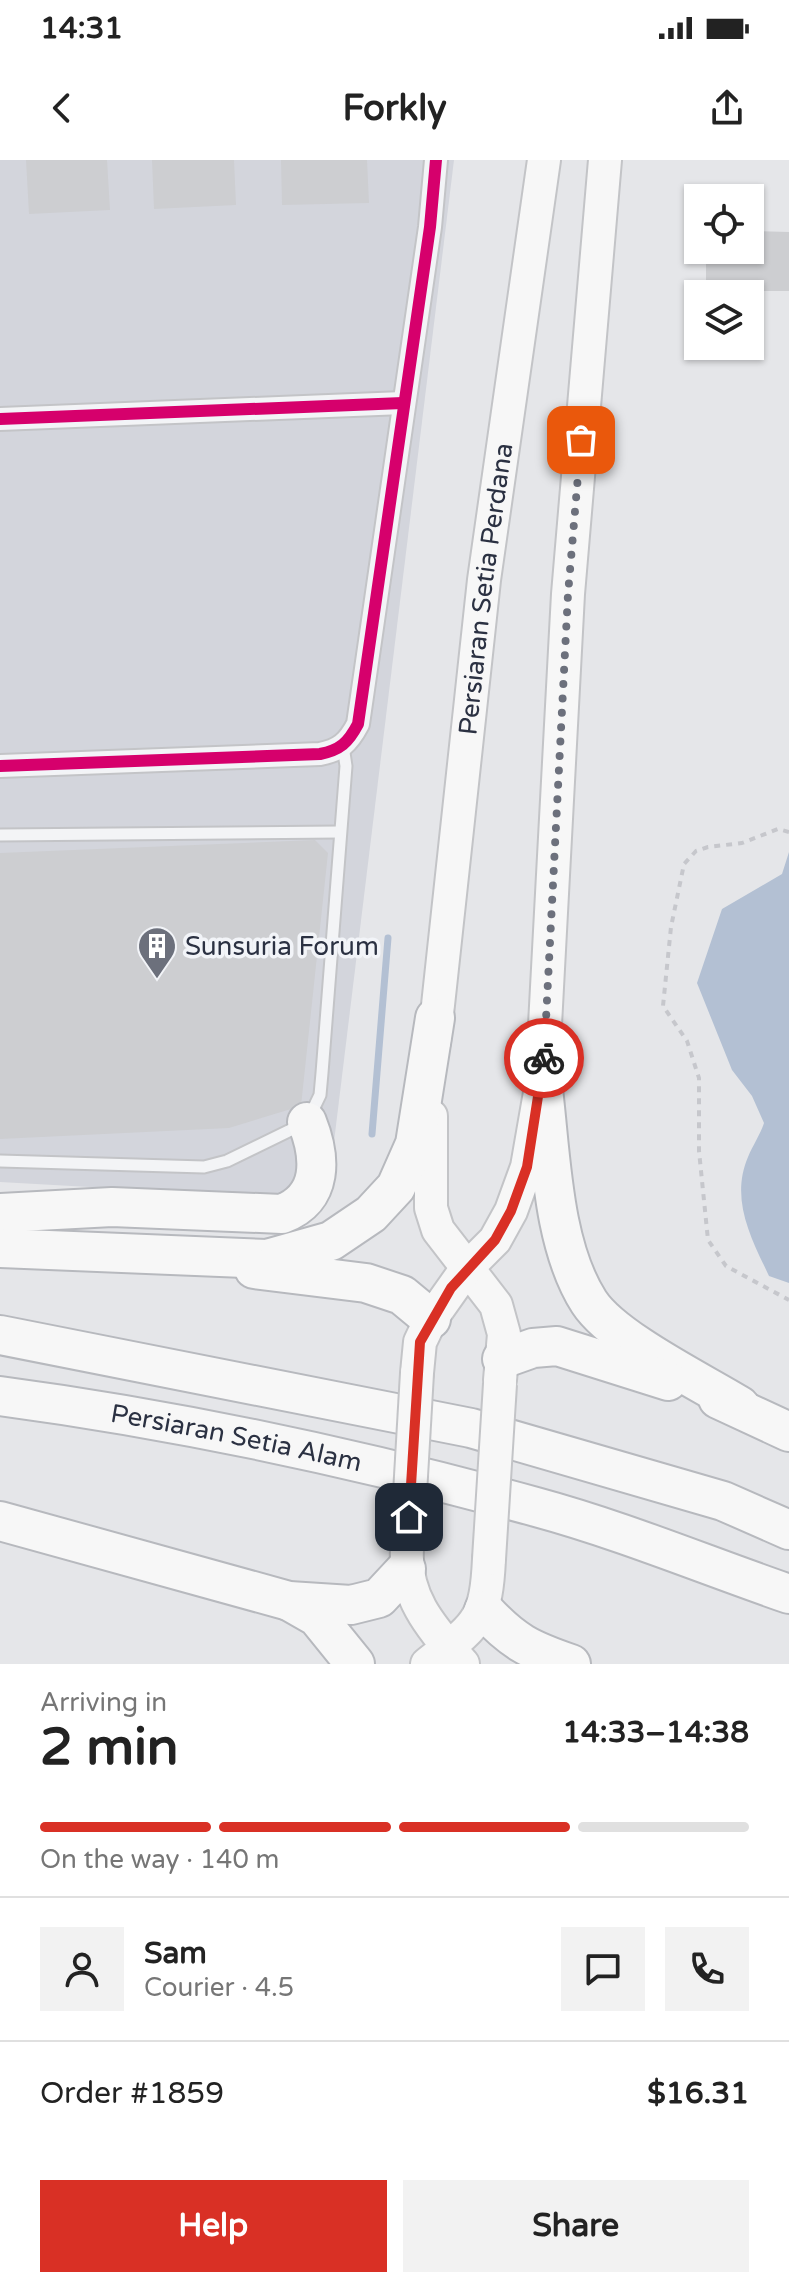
<!DOCTYPE html>
<html lang="en">
<head>
<meta charset="utf-8">
<style>
  body { margin:0; font-family:"Varela Round",sans-serif; background:#f2f2f2; color:#222; height:100vh; display:flex; flex-direction:column; font-size:30px; white-space:nowrap }
  * { box-sizing:border-box; margin:0 }
  p { font-size:26px; color:#767676 }
  .icon { flex:none; width:44px; height:44px; fill:none; stroke:currentColor; stroke-width:2; stroke-linecap:round; stroke-linejoin:round }
  .map { position:relative; height:1504px; overflow:hidden }
  .drawer { display:flex; flex-direction:column; background:#fff; flex:1 }
  .drawer>* { flex:none }
  .controls { position:absolute; left:684px; top:24px; display:grid; gap:16px }
  .controls a { display:grid; place-items:center; width:80px; height:80px; border-radius:0px; background:#fff; box-shadow:0 2px 6px #0004; font-size:40px }
  .pin { position:absolute; display:grid; place-items:center; width:68px; height:68px; color:#fff; margin:-34px; border-radius:16px; box-shadow:0 4px 12px #0006 }
  .courier { position:absolute; display:grid; place-items:center; width:80px; height:80px; margin:-40px; border:6px solid #d93025; border-radius:50%; background:#fff; color:#222; box-shadow:0 2px 10px #0007 }
  .overview em { font-style:normal; font-weight:800 }
  .overview div { display:flex; flex-direction:column-reverse }
  .overview { display:flex; align-items:center; justify-content:space-between; height:136px; padding:0 40px }
  h1 { font-size:52px; font-weight:800; line-height:60px }
  .bar { display:grid; grid-template-columns:repeat(4,1fr); gap:12px 8px; align-content:center; height:96px; padding:0 40px }
  .bar i { height:10px; border-radius:6px; background:#e0e0e0 }
  .bar .selected { background:#d93025 }
  .bar p { grid-column:span 4 }
  .line { display:flex; align-items:center; gap:20px; padding:0 40px; border-top:2px solid #e0e0e0 }
  .line div { flex:1 }
  .round { display:grid; place-items:center; flex:none; width:84px; height:84px; border-radius:0px; background:#f2f2f2 }
  .cta { display:flex; gap:16px; margin-top:auto; padding:16px 40px }
  .cta a { flex:1; height:92px; border-radius:0px; background:#d93025; color:#fff; font-size:32px; font-weight:800; line-height:92px; text-align:center }
  .cta a+a { background:#f2f2f2; color:#222 }
  .status { display:flex; justify-content:space-between; align-items:center; height:56px; padding:0 40px; background:#fff; direction:ltr }
  .status svg { height:22px; fill:currentColor }
  header { display:flex; justify-content:space-between; align-items:center; height:104px; padding:0 40px; background:#fff; font-size:36px; font-weight:800 }
  .map>svg:first-child { display:block }
  .built { fill:#d3d5dc }
  .water { fill:#b3c0d3 }
  .lines { fill:none; stroke-linecap:round; stroke-linejoin:round }
  .stream { stroke:#b3c0d3; stroke-width:7 }
  .building { fill:#cdced1 }
  .service-casing { stroke:#c3c4c7; stroke-width:15 }
  .minor-casing { stroke:#c3c4c7; stroke-width:26 }
  .secondary-casing { stroke:#c3c4c7; stroke-width:36 }
  .trunk-casing { stroke:#b7b9be; stroke-width:42 }
  .path { stroke:#c6c7cc; stroke-width:4; stroke-dasharray:6 6; stroke-linecap:butt }
  .service { stroke:#f3f4f6; stroke-width:11 }
  .minor { stroke:#f3f4f6; stroke-width:22 }
  .secondary { stroke:#f7f7f7; stroke-width:32 }
  .trunk { stroke:#f7f7f7; stroke-width:38 }
  .secondary-bridge-casing { stroke:#c3c4c7; stroke-width:36; stroke-linecap:butt }
  .secondary-bridge { stroke:#f7f7f7; stroke-width:32 }
  .cycleway-casing { stroke:#f2f4f8; stroke-width:17 }
  .cycleway { stroke:#d6006c; stroke-width:12 }
  .done { stroke:#6c707c; stroke-width:8; stroke-dasharray:0 14.4 }
  .route { stroke:#d93025; stroke-width:10 }
  .labels { text-anchor:middle; stroke-width:7; stroke-linejoin:round; paint-order:stroke }
  .street-label { font-size:26px; fill:#2b3142; stroke:#f2f4f8 }
  .poi-label { font-size:26px; fill:#2b3142; stroke:#f2f4f8; text-anchor:start }
</style>
</head>
<body>
<div class="status"><b>14:31</b><svg viewBox="0 0 49 12"><path d="M0 12V9h3v3zM5 12V6h3v6zM10 12V3h3v9zM15 12V0h3v12zM26 1h20v11H26zM47 4h2v5h-2z"/></svg></div>
<header><svg class="icon" aria-label="back" viewBox="0 0 24 24"><path d="M15 5l-7 7 7 7"/></svg>Forkly<svg class="icon" aria-label="share" viewBox="0 0 24 24"><path d="M12 15V3M7 8l5-5 5 5M5 13v7h14v-7"/></svg></header>
<div class="map">
<svg width="789" height="1504" viewBox="0 0 789 1504">
  <rect width="100%" height="100%" fill="#e5e6e9"/>
  <path class="built" d="M0 0H454L332 998 287 1038 0 1022Z"/>
  <path class="water" d="M789 692V1123L769 1116C751 1078 730 1039 748 997 753 985 760 975 764 963L752 936 732 910 697 823 722 749 782 714Z"/>
  <g class="lines">
    <path class="stream" d="M372 974 388 778"/>
  </g>
  <g class="building">
    <path d="M26 0H107L110 50 29 54Z"/>
    <path d="M152 0H234L236 45 154 49Z"/>
    <path d="M281 0H367L369 43 282 45Z"/>
    <path d="M750 71 789 72V131H706V90H750Z"/>
    <path d="M315 680 328 693 301 946 229 968 0 979V693Z"/>
  </g>
  <g class="lines">
    <g class="service-casing">
      <g id="service">
        <path d="M0 675 340 672"/>
        <path d="M0 1001 204 1007 227 1001 307 962 320 935 322 913 346 606 343 586"/>
      </g>
    </g>
    <g class="minor-casing">
      <g id="minor">
        <path d="M0 259 403 243"/>
        <path d="M0 606 320 594C340 590 348 583 358 564L430 67 436 0"/>
      </g>
    </g>
    <g class="secondary-casing">
      <g id="secondary">
        <path id="s1" d="M434 882 484 420 544 0"/>
        <path d="M431 956V1048L438 1070 496 1145 504 1174 500 1220"/>
        <path d="M417 1213 420 1182 431 1159 467 1108 495 1080 511 1051 527 1007 542 921 568 434 605 0"/>
        <path d="M407 1389C404 1439 433 1469 463 1504"/>
        <path d="M427 1504C476 1465 486 1463 489 1399"/>
      </g>
    </g>
    <g class="trunk-casing">
      <g id="trunk">
        <path d="M542 921C551 989 551 1083 589 1142 613 1179 701 1222 740 1246"/>
        <path d="M0 1053 112 1047 282 1054C324 1038 321 997 307 962"/>
        <path d="M0 1088 267 1099 331 1081 371 1054 396 1027 415 984 435 858"/>
        <path d="M254 1109 366 1123 402 1135 431 1159"/>
        <path d="M0 1175 471 1268 723 1341 789 1370"/>
        <path d="M502 1199 533 1188 557 1186 668 1221"/>
        <path id="s2" d="M0 1236C181 1260 360 1299 536 1347 621 1370 705 1405 789 1434"/>
        <path d="M718 1239 789 1272"/>
        <path d="M0 1361 289 1441 351 1445 379 1438 406 1409"/>
        <path d="M289 1441 317 1457 355 1504"/>
        <path d="M484 1450C513 1482 530 1490 571 1504"/>
      </g>
    </g>
    <path class="path" d="M789 672 778 669 742 683 708 687 696 691 684 704 671 767 663 846 687 881 699 918V991L708 1080 726 1106 789 1140"/>
    <use href="#service" class="service"/>
    <use href="#minor" class="minor"/>
    <use href="#secondary" class="secondary"/>
    <use href="#trunk" class="trunk"/>
    <g class="secondary-bridge-casing">
      <g id="secondary-bridge">
        <path d="M407 1385 417 1213"/>
        <path d="M489 1399 500 1224"/>
      </g>
    </g>
    <use href="#secondary-bridge" class="secondary-bridge"/>
    <g class="cycleway-casing">
      <g id="cycleway">
        <path d="M0 259 403 243"/>
        <path d="M0 606 320 594C340 590 348 583 358 564L430 67 436 0"/>
      </g>
    </g>
    <use href="#cycleway" class="cycleway"/>
  </g>
  <g class="lines">
    <path class="done" d="M544 898 568 434 581 280"/>
    <path class="route" d="M409 1357 420 1182 451 1128 495 1080 511 1051 527 1007 544 898"/>
  </g>
  <defs>
    <g id="building-pin" transform="scale(2)"><path d="M0 17L-7.5 6A9.5 9.5 0 1 1 7.5 6Z" fill="#6c707c" stroke="#f2f4f8"/><path d="M-4-6H4V6H1V3H-1V6H-4ZM-2.5-4.3h1.7v1.8h-1.7ZM.8-4.3h1.7v1.8H.8ZM-2.5-1h1.7V.8h-1.7ZM.8-1h1.7V.8H.8Z" fill="#fff"/></g>
  </defs>
  <g fill-rule="evenodd">
    <use href="#building-pin" x="157" y="786"/>
  </g>
  <g class="labels">
    <g class="street-label">
      <text dy="9" stroke="none"><textPath href="#s1" startOffset="456">Persiaran Setia Perdana</textPath></text>
      <text dy="9" stroke="none"><textPath href="#s2" startOffset="240">Persiaran Setia Alam</textPath></text>
    </g>
    <g class="poi-label">
      <text x="185" y="795">Sunsuria Forum</text>
    </g>
  </g>
</svg>
<div class="controls">
<a><svg class="icon" aria-label="locate" viewBox="0 0 24 24"><circle cx="12" cy="12" r="6"/><path d="M12 2v4M12 18v4M2 12h4M18 12h4"/></svg></a>
<a><svg class="icon" aria-label="layers" viewBox="0 0 24 24"><path d="M12 4l9 5-9 5-9-5zM3 14l9 5 9-5"/></svg></a>
</div>
<div class="pin" style="left:581px;top:280px;background:#ea580c"><svg class="icon" aria-label="bag" viewBox="0 0 24 24"><path d="M5 8h14l-1 12H6zM9 8a3 3 0 0 1 6 0"/></svg></div>
<div class="pin" style="left:409px;top:1357px;background:#1f2937"><svg class="icon" aria-label="home" viewBox="0 0 24 24"><path d="M3 11l9-7 9 7M6 9v11h12V9"/></svg></div>
<div class="courier" style="left:544px;top:898px"><svg class="icon" aria-label="bike" viewBox="0 0 24 24"><circle cx="6" cy="16" r="4"/><circle cx="18" cy="16" r="4"/><path d="M6 16l4-8h5l3 8M10 8l3 8H6M13 5h3"/></svg></div>
</div>
<section class="drawer">
<div class="overview"><div><h1>2 min</h1><p>Arriving in</p></div><em>14:33–14:38</em></div>
<div class="bar"><i class="selected"></i><i class="selected"></i><i class="selected"></i><i></i><p>On the way · 140 m</p></div>
<div class="line" style="height:144px"><a class="round"><svg class="icon" aria-label="person" viewBox="0 0 24 24"><circle cx="12" cy="8" r="4"/><path d="M4 21q1-7 8-7t8 7"/></svg></a><div><b>Sam</b><p>Courier · 4.5</p></div><a class="round"><svg class="icon" aria-label="chat" viewBox="0 0 24 24"><path d="M4 5h16v11H9l-5 4z"/></svg></a><a class="round"><svg class="icon" aria-label="phone" viewBox="0 0 24 24"><path d="M5 4h4l2 5-3 2q2 4 5 5l2-3 5 2v4C11 20 4 13 5 4z"/></svg></a></div>
<div class="line" style="height:104px"><div>Order #1859</div><b>$16.31</b></div>
<div class="cta"><a>Help</a><a>Share</a></div>
</section>
</body>
</html>
